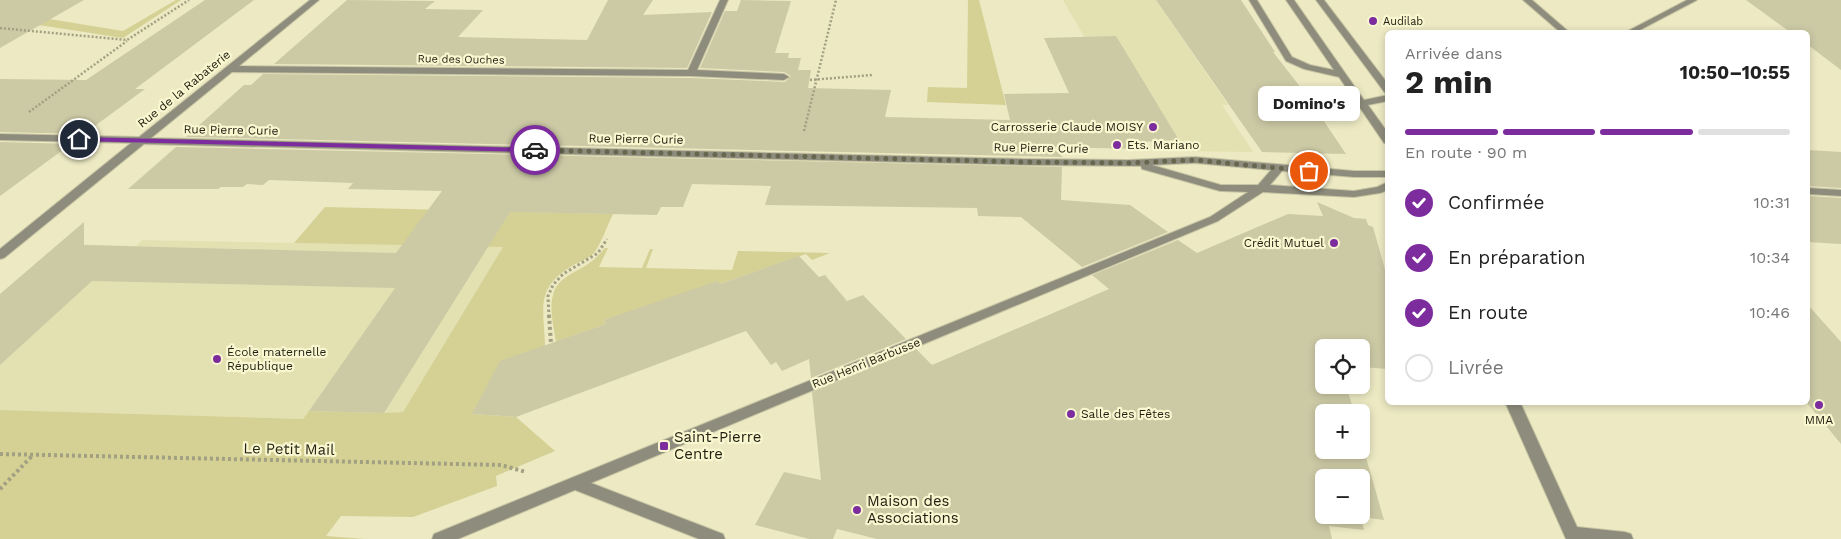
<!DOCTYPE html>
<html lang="fr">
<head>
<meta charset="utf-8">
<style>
  body { margin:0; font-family:"Work Sans",sans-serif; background:#f6f6f6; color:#222; height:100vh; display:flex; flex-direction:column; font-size:19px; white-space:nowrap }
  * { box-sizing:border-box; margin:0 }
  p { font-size:16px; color:#767676 }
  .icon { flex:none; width:28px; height:28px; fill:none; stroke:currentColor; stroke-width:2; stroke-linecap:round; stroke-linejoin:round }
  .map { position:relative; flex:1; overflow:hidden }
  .panel { position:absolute; left:1385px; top:30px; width:425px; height:375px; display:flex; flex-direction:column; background:#fff; border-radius:8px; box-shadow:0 2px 8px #0003 }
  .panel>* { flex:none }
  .controls { position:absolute; left:1315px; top:339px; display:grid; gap:10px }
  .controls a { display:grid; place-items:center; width:55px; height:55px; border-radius:8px; background:#fff; box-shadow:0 2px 8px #0003; font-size:25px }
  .pin { position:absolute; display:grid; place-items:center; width:42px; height:42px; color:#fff; margin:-21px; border:2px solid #fff; border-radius:50%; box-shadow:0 1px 5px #0007 }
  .courier { position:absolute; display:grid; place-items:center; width:50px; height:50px; margin:-25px; border:4px solid #7c2c9d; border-radius:50%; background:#fff; color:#222; box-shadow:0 1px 6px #0007 }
  .bubble { position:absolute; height:35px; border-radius:8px; background:#fff; box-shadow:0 2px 8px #0003; font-size:16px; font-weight:700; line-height:35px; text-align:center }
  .head em { font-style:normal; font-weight:700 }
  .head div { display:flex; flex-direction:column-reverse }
  .head { display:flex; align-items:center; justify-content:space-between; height:85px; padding:0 20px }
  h1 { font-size:32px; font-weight:700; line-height:38px }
  .bar { display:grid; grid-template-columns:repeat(4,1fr); gap:8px 5px; align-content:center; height:60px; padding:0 20px }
  .bar i { height:6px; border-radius:4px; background:#e0e0e0 }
  .bar .current { background:#7c2c9d }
  .bar p { grid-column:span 4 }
  ol { padding:0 20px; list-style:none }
  li { display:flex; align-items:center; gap:15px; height:55px }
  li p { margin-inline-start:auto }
  li .icon { padding:5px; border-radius:50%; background:#7c2c9d; color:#fff; stroke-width:4 }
  li:last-child { color:#767676 }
  li i { width:28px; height:28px; border:2px solid #e0e0e0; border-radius:50% }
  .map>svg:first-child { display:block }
  .built { fill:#e3e0b2 }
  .green { fill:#d5d195 }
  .building { fill:#cccaa5; fill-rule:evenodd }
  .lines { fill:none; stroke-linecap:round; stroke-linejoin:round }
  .minor-casing { stroke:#c7c5a3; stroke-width:2 }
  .path-far2 { stroke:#a2a082; stroke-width:2.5; stroke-dasharray:2 2; stroke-linecap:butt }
  .path-far1 { stroke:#a2a082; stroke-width:3; stroke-dasharray:2.5 2.5; stroke-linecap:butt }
  .path { stroke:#a2a082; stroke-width:4; stroke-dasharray:3 3; stroke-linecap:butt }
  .minor { fill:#8e8d7d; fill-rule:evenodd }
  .route { fill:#7c2c9d }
  .done { stroke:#67664f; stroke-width:5; stroke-dasharray:0 9 }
  .poi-dot { fill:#7c2c9d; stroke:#f9f7d0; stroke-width:2 }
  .labels { text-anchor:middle; stroke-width:4.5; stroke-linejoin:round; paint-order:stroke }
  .far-poi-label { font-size:11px; fill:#201f11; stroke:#f9f7d0; text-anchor:start }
  .far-street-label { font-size:11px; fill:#201f11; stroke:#f9f7d0 }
  .street-label { font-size:12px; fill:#201f11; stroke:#f9f7d0 }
  .poi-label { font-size:12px; fill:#201f11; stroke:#f9f7d0; text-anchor:start }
  .near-poi-label { font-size:15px; fill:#201f11; stroke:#f9f7d0; text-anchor:start }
  .near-street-label { font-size:15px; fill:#201f11; stroke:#f9f7d0 }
</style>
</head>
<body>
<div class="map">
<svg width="1841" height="539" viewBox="0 0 1841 539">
  <rect width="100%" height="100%" fill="#ece9c3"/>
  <g class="built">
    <path d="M1063 0H1156L1228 105H1222L1253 152 1184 151 1160 108 1096 57Z"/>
    <path d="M142 240 503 247 403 412 384 413 309 411 303 419 0 410V308L32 279H18L59 244 136 246Z"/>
  </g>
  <g class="green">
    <path d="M176 0H181L123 38 0 19V11L123 31Z"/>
    <path d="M968 0H979L1006 105 927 102 928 87 967 88Z"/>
    <path d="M325 207 613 214C607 226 602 242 594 253 588 259 578 262 570 267 535 289 544 309 545 346L472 414 516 417 555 451 496 476 497 486 413 517 341 516 326 536 365 539H0V410L303 419 309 411 384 413 403 412 503 247 294 243Z"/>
    <path d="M605 248H608L599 267 642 268 650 249H653L646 268 732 270 738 251 830 253 812 260 806 254 720 284 604 320 606 324 556 342C554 328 549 309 553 295 557 278 575 273 588 264 594 260 600 254 605 248Z"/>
  </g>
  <g class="building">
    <path d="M0 0H84L0 48Z"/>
    <path d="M205 0H254L135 89H145L84 134 0 132V79L86 80Z"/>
    <path d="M347 0 435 1 425 9 483 10 458 37 587 40 608 0H653L643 15 712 12 687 68 274 64Z"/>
    <path d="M741 0 791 1 775 53H789L788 58H801L798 70H811L808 88 891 90 885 117 1010 120 1004 94 1069 93 1044 38 1116 36 1179 140 1138 142 1141 149 1051 147 1063 157 186 137 244 85H251L263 74 691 78 785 82 791 76 784 72 700 68 725 11H737Z"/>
    <path d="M1156 0H1241L1275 52H1273L1305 93 1346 154 1262 152Z"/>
    <path d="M1746 0H1841V70L1808 45V32H1790Z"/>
    <path d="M0 142 71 144 0 196Z"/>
    <path d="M176 147 1062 167 1061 200 1130 205 1168 232 1082 267 1021 217 978 216 977 208 765 205 771 186 692 184 683 207H661L657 215 510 212 384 413 309 411 395 288 92 281 0 365V294L84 222V245L396 253 442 191 348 189 353 183 269 180 263 185 247 184 243 187H221L218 189H128Z"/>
    <path d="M1808 150 1841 152V188L1808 186Z"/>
    <path d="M1808 196 1841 198V244L1808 242Z"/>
    <path d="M1317 202 1354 218 1366 219 1368 225 1373 227 1388 280V369L1361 367V348H1324V385H1346L1354 412H1324V450H1361V440L1384 520 1361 517 1364 530 1329 526 1332 539H877L837 529 833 539H809L755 525 784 472 821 480 812 392 916 349 932 365 1109 289 1092 275 1178 240 1197 253 1288 214 1323 216ZM1324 478H1361V515H1324Z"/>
    <path d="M799 256 819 277 825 275 847 301 863 295 906 339 811 378 809 359 782 371 776 362 771 365 746 331 516 417 472 414 500 361 606 324 604 320 717 281 720 284Z"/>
    <path d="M1808 305 1841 342V444L1808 404Z"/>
  </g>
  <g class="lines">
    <g class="minor-casing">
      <g id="minor">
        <path d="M310 0H319L239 66 688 70 720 0H728L697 70 784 74 789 77 784 80 691 76 232 72 151 138 1025 159 1129 160 1195 157 1354 171H1388V177H1354L1282 171 1270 185 1354 191 1377 187 1388 182V190L1380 193 1354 197 1263 192 1218 221 591 483 723 534 725 539H699L575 490 458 539H432L434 534 1210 217 1248 192 1220 191 1142 169 1141 166 1025 165 144 144 4 258 0 259V249L131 143 0 140V134L139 137ZM1195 163 1271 170 1258 185H1221L1152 165Z"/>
        <path d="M1249 0H1257L1292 57 1310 65 1334 70 1286 0H1294L1364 100 1388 95V101L1368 105 1388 133V144L1384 143 1339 77 1304 69 1286 61Z"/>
        <path d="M1316 0H1324L1388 84V94L1385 93Z"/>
        <path d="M1523 0H1532L1569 32H1560Z"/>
        <path d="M1687 0H1697L1636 32H1626Z"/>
        <path d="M1808 188 1841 190V196L1808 194Z"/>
        <path d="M1505 402H1520L1577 527 1625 532 1631 534 1633 539H1566Z"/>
      </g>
    </g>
    <g class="path-far2">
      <path d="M0 28 127 40 189 0"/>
      <path d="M810 80 872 75"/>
      <path d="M29 112 127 41"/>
      <path d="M804 131 836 0"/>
    </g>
    <path class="path-far1" d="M549 317 548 296 553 285 563 274 598 253 607 239"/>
    <g class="path">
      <path d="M549 315 551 344"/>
      <path d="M0 454 501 465 526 472"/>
      <path d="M0 489 32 456"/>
    </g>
    <use href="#minor" class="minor"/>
  </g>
  <path class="route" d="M79 137 535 148 539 150 535 152 77 141 76 139Z"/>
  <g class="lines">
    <path class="done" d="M535 150 1025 162 1129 163 1195 160 1309 171"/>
  </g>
  <g class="poi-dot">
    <circle cx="1373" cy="21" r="5"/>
    <circle cx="1153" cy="127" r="5"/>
    <circle cx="1117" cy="145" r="5"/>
    <circle cx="1334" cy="243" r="5"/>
    <circle cx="217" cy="359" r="5"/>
    <circle cx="1819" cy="405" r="5"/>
    <circle cx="1071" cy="414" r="5"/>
    <rect x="659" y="441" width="10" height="10" rx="2.5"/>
    <circle cx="857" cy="510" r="5"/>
  </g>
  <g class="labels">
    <g class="far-poi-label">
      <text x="1383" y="25">Audilab</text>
    </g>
    <g class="far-street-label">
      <text transform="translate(461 59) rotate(1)" y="4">Rue des Ouches</text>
    </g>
    <g class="street-label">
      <text transform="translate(184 89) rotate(-39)" y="4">Rue de la Rabaterie</text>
      <text transform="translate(231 130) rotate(1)" y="4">Rue Pierre Curie</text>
      <text transform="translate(636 139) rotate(1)" y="4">Rue Pierre Curie</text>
      <text transform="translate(1041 148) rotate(1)" y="4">Rue Pierre Curie</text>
      <text transform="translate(866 363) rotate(-22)" y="4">Rue Henri Barbusse</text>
    </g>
    <g class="poi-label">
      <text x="1143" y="131" text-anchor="end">Carrosserie Claude MOISY</text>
      <text x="1127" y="149">Ets. Mariano</text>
      <text x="1324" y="247" text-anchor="end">Crédit Mutuel</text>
      <text x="227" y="356">École maternelle<tspan x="227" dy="14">République</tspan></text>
      <text x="1081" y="418">Salle des Fêtes</text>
      <text x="1819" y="424" text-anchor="middle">MMA</text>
    </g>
    <g class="near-poi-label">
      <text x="674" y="442">Saint-Pierre<tspan x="674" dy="17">Centre</tspan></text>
      <text x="867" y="506">Maison des<tspan x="867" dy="17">Associations</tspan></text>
    </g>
    <g class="near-street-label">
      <text transform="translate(289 449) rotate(1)" y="5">Le Petit Mail</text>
    </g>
  </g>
</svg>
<div class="controls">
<a><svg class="icon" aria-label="locate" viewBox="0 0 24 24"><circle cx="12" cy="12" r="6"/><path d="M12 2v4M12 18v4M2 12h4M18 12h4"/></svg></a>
<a>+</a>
<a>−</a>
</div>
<div class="pin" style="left:1309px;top:171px;background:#ea580c"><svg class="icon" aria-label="bag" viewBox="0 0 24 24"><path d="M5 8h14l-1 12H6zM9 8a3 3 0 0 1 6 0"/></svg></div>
<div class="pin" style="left:79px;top:139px;background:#1f2937"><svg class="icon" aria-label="home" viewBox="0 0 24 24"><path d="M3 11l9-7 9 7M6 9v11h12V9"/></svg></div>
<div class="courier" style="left:535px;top:150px"><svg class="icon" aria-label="car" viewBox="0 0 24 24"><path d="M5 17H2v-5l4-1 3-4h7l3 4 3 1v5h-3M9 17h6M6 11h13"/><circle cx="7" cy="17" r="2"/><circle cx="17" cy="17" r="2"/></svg></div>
<div class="bubble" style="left:1258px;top:86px;width:102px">Domino's</div>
<section class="panel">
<div class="head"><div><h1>2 min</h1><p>Arrivée dans</p></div><em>10:50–10:55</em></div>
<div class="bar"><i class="current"></i><i class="current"></i><i class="current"></i><i></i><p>En route · 90 m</p></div>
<ol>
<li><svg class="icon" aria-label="check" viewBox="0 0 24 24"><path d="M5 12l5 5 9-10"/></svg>Confirmée<p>10:31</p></li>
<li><svg class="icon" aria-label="check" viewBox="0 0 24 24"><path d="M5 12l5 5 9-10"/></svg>En préparation<p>10:34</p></li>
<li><svg class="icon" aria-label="check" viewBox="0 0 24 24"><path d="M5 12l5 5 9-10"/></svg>En route<p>10:46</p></li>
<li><i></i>Livrée</li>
</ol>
</section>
</div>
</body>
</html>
